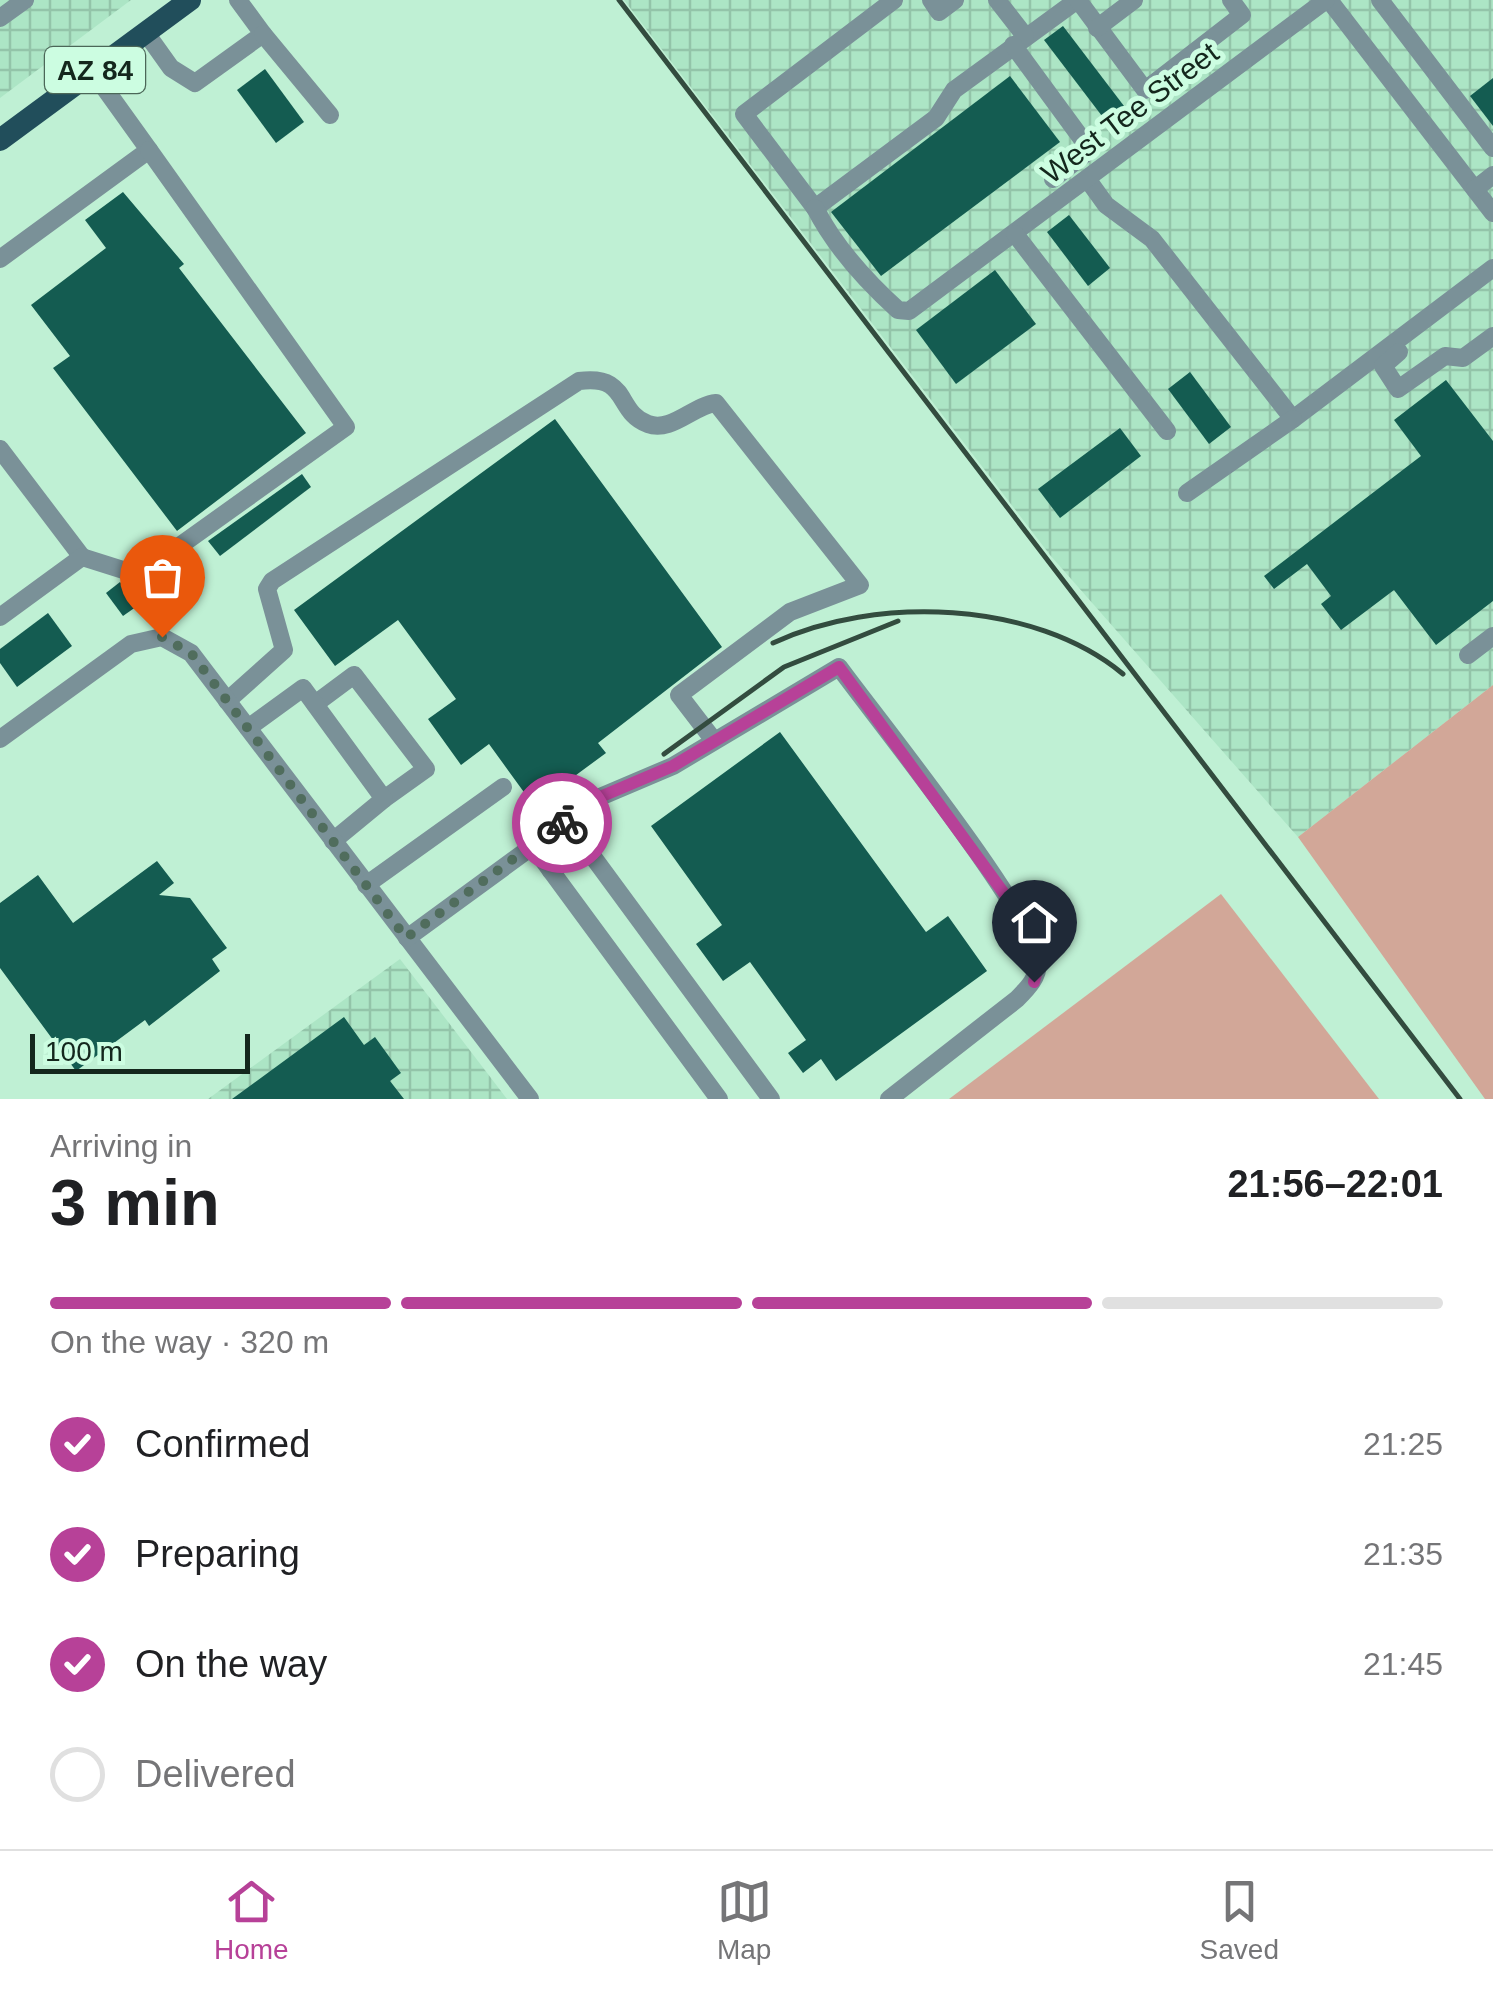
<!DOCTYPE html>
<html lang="en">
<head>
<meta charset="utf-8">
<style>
  body { margin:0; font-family:Helvetica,sans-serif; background:#f6f6f6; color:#202124; height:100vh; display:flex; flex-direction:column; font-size:38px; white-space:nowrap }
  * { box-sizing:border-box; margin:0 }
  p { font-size:32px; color:#757577 }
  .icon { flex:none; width:55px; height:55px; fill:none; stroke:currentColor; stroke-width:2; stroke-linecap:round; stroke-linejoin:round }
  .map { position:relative; height:1099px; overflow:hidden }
  .side { display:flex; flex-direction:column; background:#fff; flex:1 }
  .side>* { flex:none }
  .scale { position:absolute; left:30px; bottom:25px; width:220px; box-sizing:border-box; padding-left:10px; border:5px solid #14271d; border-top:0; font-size:28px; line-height:35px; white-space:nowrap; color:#14271d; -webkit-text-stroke:8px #ccfde1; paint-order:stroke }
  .pin { position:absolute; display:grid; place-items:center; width:85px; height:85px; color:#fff; margin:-102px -42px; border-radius:50% 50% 50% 0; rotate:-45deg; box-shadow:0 0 10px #0007 }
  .pin .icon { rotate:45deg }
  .courier { position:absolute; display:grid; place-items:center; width:100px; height:100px; margin:-50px; border:8px solid #b74198; border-radius:50%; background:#fff; color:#222; box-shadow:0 2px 12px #0007 }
  .headline em { font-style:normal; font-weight:800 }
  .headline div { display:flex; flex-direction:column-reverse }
  .headline { display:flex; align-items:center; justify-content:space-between; height:170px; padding:0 50px }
  h1 { font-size:65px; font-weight:800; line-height:75px }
  .bar { display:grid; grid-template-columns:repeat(4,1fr); gap:15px 10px; align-content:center; height:120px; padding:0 50px }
  .bar i { height:12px; border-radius:8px; background:#e0e0e0 }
  .bar .on { background:#b74198 }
  .bar p { grid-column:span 4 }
  ol { padding:0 50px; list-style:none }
  li { display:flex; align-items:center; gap:30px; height:110px }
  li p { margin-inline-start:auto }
  li .icon { padding:10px; border-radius:50%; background:#b74198; color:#fff; stroke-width:4 }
  li:last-child { color:#757577 }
  li i { width:55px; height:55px; border:5px solid #e0e0e0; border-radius:50% }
  .dock { display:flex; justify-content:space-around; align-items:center; height:140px; border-top:2px solid #e0e0e0; background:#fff; font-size:28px; color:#757577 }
  .dock a { display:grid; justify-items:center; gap:5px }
  .dock .on { color:#b74198 }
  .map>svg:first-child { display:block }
  .industrial { fill:url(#industrial-grid) }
  .grass { fill:#d2a798 }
  .building { fill:#145c51 }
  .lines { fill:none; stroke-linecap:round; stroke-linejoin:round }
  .minor { stroke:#7a9198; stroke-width:18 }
  .major { stroke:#214e5b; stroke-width:22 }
  .rail { stroke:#334c3f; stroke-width:5 }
  .done { stroke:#506d5d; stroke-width:10; stroke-dasharray:0 18 }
  .route { stroke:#b74198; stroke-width:12 }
  .labels { text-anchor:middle; stroke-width:10; stroke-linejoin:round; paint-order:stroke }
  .shield { fill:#ccfde1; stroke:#4b6758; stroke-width:2.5 }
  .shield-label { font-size:28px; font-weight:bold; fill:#14271d }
  .street-label { font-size:30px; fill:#14271d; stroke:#ccfde1 }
</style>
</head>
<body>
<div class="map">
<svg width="1493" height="1099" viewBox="0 0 1493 1099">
  <defs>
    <pattern id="industrial-grid" width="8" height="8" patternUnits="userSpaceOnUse" patternTransform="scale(2.5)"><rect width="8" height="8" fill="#ace5c5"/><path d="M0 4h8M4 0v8" fill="none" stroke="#93c4a9"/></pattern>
  </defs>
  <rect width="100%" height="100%" fill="#bff0d4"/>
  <g class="industrial">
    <path d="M0 0H131L0 98Z"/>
    <path d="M624 0H1493V685L1298 837 1050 555Z"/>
    <path d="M400 959 507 1099H208Z"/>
  </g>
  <g class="grass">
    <path d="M1493 685V1099H1485L1298 837Z"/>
    <path d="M1221 894 1379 1099H949Z"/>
  </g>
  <g class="building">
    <path d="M1063 26 1124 106 1105 120 1044 40Z"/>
    <path d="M265 69 304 122 276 143 237 90Z"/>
    <path d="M1010 76 1060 142 881 276 831 212Z"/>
    <path d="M1493 78V126L1470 96Z"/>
    <path d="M123 192 184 264 179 268 306 433 177 531 53 368 70 356 31 305 106 248 85 220Z"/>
    <path d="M1069 215 1110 268 1088 286 1047 232Z"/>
    <path d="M995 270 1036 324 956 384 916 330Z"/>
    <path d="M1190 372 1231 427 1209 444 1168 389Z"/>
    <path d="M1446 380 1493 441V601L1436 645 1394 590 1341 630 1321 604 1331 596 1307 564 1274 589 1264 576 1421 456 1394 420Z"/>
    <path d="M555 419 722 647 598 743 606 753 534 806 489 744 461 765 428 719 456 699 398 620 335 666 294 610Z"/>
    <path d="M1120 428 1141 456 1060 518 1038 489Z"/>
    <path d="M302 474 311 487 220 556 208 541Z"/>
    <path d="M120 582 140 604 123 616 106 593Z"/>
    <path d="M48 613 72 646 17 687 0 663V649Z"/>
    <path d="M780 732 926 932 948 916 987 971 836 1081 821 1059 803 1073 788 1053 806 1040 750 962 723 981 696 944 722 925 651 826Z"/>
    <path d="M157 861 174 883 159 895 190 898 227 948 212 959 220 971 149 1026 145 1020 76 1071 0 968V903L38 875 73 923Z"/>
    <path d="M344 1017 364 1045 375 1037 401 1073 390 1081 404 1099H232Z"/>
  </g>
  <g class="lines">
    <g class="minor">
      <path d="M894 0 744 114 815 208 936 118 954 90 1076 1"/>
      <path d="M931 0 939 12 955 0"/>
      <path d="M997 0 1025 36"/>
      <path d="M1078 0 1145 90 1242 15 1231 0"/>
      <path d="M1329 0 1493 213"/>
      <path d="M1380 0 1493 148"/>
      <path d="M0 18 25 0"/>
      <path d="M1097 28 1134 0"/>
      <path d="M146 33 171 68 195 83 263 34 238 0"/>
      <path d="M263 34 330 115"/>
      <path d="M1013 45 1090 150 1053 179"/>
      <path d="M1088 180 1106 205 1152 239 1293 419 1493 268"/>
      <path d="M1475 189 1493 175"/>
      <path d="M815 208C835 247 866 281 898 310L909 311 1326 0"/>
      <path d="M1015 234 1167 431"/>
      <path d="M0 259 149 150 93 72"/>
      <path d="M1399 352 1383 366 1398 389 1445 356 1463 358 1493 336"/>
      <path d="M0 449 82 557"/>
      <path d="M1187 493 1293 419"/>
      <path d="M0 617 82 557 139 575 346 427 149 150"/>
      <path d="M1468 655 1493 636"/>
      <path d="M227 701 284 650 267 589 272 581 579 381C630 374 615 412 648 424 671 433 694 405 716 403L860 585 790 612 679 695 712 738"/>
      <path d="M315 704 354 675 426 769 384 799"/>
      <path d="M248 728 303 688 384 799 333 841"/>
      <path d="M0 739 131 644 162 637 191 653 530 1099"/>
      <path d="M532 845 719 1099"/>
      <path d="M551 871 585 846 771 1099"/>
      <path d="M366 885 503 787"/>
      <path d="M407 938 600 797 673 766 839 667C874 715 1036 917 1038 960 1039 977 1028 988 1017 999L889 1099"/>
    </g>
    <path class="major" d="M0 140 190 0"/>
    <g class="rail">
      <path d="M619 0 1460 1099"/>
      <path d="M773 643C875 595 1034 600 1123 674"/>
      <path d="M664 754 784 667 898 621"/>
    </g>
  </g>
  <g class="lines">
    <path class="done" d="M162 637 191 653 406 938 562 823"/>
    <path class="route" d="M562 823 600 797 673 766 839 667 1019 914 1039 962 1034 982"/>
  </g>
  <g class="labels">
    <rect class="shield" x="45" y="47" width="100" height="46" rx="8"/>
    <g class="shield-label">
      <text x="95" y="80">AZ 84</text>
    </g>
    <g class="street-label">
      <text transform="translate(1130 113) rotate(-37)" y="10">West Tee Street</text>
    </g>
  </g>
</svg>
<div class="scale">100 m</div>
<div class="pin" style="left:162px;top:637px;background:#ea580c"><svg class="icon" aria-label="bag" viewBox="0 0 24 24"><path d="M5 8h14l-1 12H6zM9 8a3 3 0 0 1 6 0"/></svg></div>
<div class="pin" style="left:1034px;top:982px;background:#1f2937"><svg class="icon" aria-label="home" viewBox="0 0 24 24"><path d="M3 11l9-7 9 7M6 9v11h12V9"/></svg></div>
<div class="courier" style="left:562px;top:823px"><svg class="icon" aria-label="bike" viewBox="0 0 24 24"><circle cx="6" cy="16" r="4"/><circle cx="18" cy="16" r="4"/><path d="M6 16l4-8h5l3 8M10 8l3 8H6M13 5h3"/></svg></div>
</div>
<section class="side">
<div class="headline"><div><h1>3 min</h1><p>Arriving in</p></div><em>21:56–22:01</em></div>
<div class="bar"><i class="on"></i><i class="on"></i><i class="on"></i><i></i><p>On the way · 320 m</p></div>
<ol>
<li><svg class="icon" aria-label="check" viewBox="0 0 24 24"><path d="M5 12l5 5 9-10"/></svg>Confirmed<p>21:25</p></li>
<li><svg class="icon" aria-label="check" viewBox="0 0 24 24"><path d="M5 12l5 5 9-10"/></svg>Preparing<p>21:35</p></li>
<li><svg class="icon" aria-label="check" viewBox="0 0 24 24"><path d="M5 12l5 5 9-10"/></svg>On the way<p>21:45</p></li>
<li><i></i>Delivered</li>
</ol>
</section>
<nav class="dock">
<a class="on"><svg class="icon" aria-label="home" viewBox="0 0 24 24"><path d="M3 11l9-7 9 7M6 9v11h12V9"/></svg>Home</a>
<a><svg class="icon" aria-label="map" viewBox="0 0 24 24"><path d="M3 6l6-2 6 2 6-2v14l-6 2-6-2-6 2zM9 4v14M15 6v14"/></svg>Map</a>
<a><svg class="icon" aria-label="saved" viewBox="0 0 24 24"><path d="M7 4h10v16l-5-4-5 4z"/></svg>Saved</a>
</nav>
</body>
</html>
